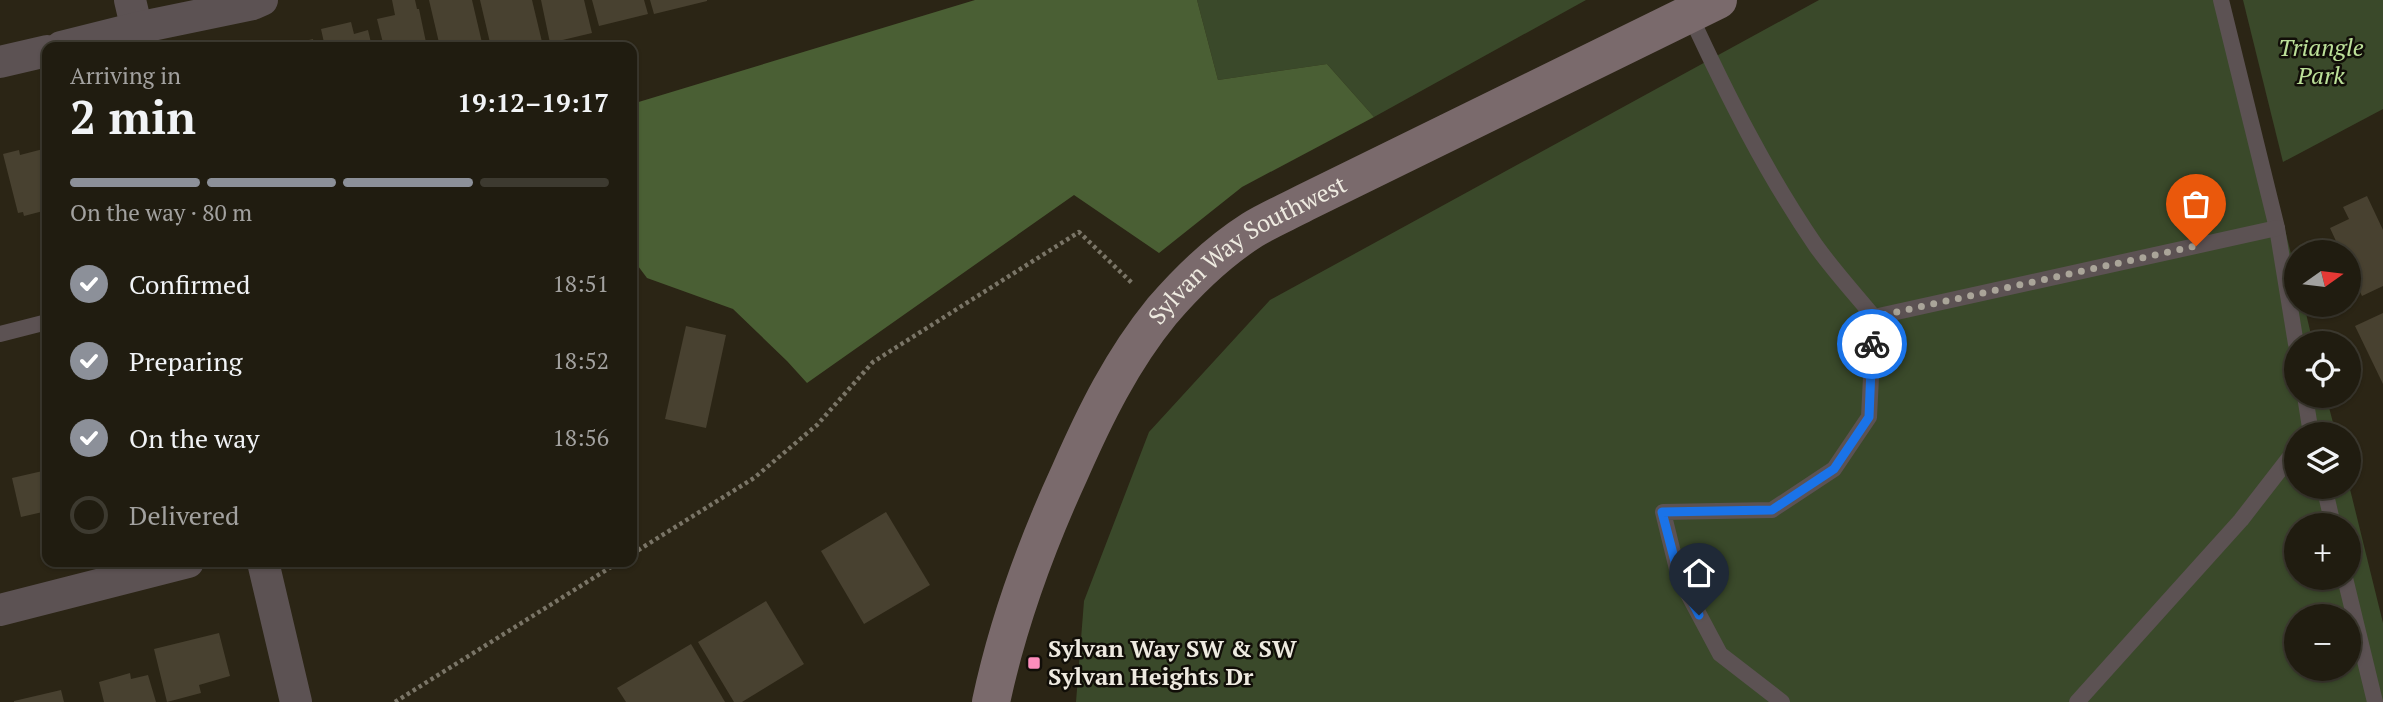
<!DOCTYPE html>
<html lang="en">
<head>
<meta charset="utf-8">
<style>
  body { margin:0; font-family:"PT Serif",serif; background:#282519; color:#f1f3f6; height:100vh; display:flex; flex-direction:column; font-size:26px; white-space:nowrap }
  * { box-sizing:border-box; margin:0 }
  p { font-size:23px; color:#a2a19f }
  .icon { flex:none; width:38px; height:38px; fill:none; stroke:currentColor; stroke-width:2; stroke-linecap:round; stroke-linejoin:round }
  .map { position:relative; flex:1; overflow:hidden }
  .drawer { position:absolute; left:42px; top:42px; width:595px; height:525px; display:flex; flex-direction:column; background:#201c10; border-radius:14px; box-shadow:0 2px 5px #0004,0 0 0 2px #3d3a30 }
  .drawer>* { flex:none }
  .needle { width:46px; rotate:76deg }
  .tools { position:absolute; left:2284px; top:240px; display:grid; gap:14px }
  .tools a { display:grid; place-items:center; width:77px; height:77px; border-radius:50%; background:#201c10; box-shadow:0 2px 5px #0004,0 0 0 2px #3d3a30; font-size:35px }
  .pin { position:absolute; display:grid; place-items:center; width:60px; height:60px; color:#fff; margin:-72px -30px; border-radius:50% 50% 50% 0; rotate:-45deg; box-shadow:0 0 7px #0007 }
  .pin .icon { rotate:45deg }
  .courier { position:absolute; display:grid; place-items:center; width:70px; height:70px; margin:-35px; border:5px solid #1a73e8; border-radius:50%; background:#fff; color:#222; box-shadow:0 2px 9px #0007 }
  .overview em { font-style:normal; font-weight:700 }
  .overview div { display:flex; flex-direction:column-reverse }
  .overview { display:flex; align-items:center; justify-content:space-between; height:119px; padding:0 28px }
  h1 { font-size:46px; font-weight:700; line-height:52px }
  .bar { display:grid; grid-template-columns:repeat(4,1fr); gap:10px 7px; align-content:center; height:84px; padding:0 28px }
  .bar i { height:9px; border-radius:5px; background:#3d3a30 }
  .bar .selected { background:#8c9099 }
  .bar p { grid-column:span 4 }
  ol { padding:0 28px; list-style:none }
  li { display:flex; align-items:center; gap:21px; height:77px }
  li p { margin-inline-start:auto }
  li .icon { padding:7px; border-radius:50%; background:#8c9099; color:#fff; stroke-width:4 }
  li:last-child { color:#a2a19f }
  li i { width:38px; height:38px; border:4px solid #3d3a30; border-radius:50% }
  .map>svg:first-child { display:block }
  .green { fill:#3a492a; fill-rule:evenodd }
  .forest { fill:#4a5f34 }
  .building { fill:#484130 }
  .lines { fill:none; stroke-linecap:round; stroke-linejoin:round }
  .path { stroke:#7a7567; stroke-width:4.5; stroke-dasharray:3.5 3.5; stroke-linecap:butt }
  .lane { stroke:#5c5253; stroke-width:16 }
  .street { stroke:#5c5253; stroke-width:32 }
  .secondary { stroke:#7a6a6c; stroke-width:38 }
  .done { stroke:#aaa599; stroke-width:7; stroke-dasharray:0 12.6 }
  .route { stroke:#1a73e8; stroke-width:9 }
  .poi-dot { fill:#fe8ebc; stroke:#110e08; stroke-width:2.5 }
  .labels { text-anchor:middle; stroke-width:5; stroke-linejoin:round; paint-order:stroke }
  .park-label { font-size:24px; font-style:italic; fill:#bce099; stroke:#110e08 }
  .street-label { font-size:24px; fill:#eeeae0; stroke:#110e08 }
  .poi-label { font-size:24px; font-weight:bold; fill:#eeeae0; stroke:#110e08; text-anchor:start }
</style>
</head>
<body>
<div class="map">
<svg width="2383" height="702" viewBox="0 0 2383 702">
  <rect width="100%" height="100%" fill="#2b2515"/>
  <g class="green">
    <path d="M1197 0H1586L1374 117 1327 64 1218 80Z"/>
    <path d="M1819 0H2228L2296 274V304L2304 305 2313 343H2296V396H2326L2336 434H2296V486H2348L2349 485 2383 623V702H1076L1084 601 1149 432 1270 300ZM2296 525H2348V578H2296ZM2296 616H2348V668H2296Z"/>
    <path d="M2243 0H2383V109L2283 162Z"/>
  </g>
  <path class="forest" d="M975 0H1197L1218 80 1327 64 1374 117 1242 187 1159 253 1074 195 807 383 787 361 733 309 647 278 632 258V104Z"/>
  <g class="building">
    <path d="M392 0H415L417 9H419L427 47H384L377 19 395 15Z"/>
    <path d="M429 0H472L483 47H440Z"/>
    <path d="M480 0H532L543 46 491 47Z"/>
    <path d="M541 0H584L592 33 550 43Z"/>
    <path d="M592 0H644L648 14 599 26Z"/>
    <path d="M650 0H707V1L654 14Z"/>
    <path d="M351 22 354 34 368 30 372 47H325L321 29Z"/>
    <path d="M313 39 314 47H289L288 45Z"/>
    <path d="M47 148V210L24 216 23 212 18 213 3 154 19 150 20 155Z"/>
    <path d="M2367 196 2383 230V286L2362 296 2348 267V252H2341L2330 228 2349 219 2343 207Z"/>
    <path d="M2383 313V384L2355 326Z"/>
    <path d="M686 326 726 335 706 428 665 419Z"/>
    <path d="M47 470V511L21 517 12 478Z"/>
    <path d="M886 512 930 585 864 624 821 551Z"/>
    <path d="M766 601 804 664 742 702H734L698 642Z"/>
    <path d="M219 633 230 676 199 685 201 693 167 702 154 649Z"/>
    <path d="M691 644 725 702H626L617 688Z"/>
    <path d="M130 673 131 679 148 675 156 702H104L99 682Z"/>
    <path d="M61 690 64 702H14V701Z"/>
  </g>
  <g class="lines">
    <g class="path">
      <path d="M632 554 754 478 817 425 873 362 1079 232 1133 284"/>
      <path d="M395 702 619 562"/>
    </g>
    <g class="lane">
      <path d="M2221 0 2277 228 2296 344"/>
      <path d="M1690 15C1727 95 1766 173 1816 246 1834 271 1855 294 1874 317L2277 228"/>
      <path d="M0 334 47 322"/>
      <path d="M2305 396 2311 434"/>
      <path d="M2324 486 2333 525"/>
      <path d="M2345 578 2375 702"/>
      <path d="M1782 702 1720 654 1679 577 1663 512 1772 510 1834 469 1869 417 1874 317"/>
      <path d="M2077 702 2241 520 2296 449"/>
    </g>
    <g class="street">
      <path d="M130 0 141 47"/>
      <path d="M61 47 137 28 253 4 262 0"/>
      <path d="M0 62 47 51"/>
      <path d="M263 562 296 702"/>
      <path d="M0 610 188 562"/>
    </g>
    <path class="secondary" id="s1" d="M991 702C1008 622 1036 546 1070 472 1095 415 1122 360 1162 311 1187 282 1219 251 1252 230 1268 220 1287 212 1304 203L1718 0"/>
  </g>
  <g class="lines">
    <path class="done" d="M1872 344 1874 317 2196 246"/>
    <path class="route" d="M1699 615 1679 577 1662 512 1772 510 1834 469 1869 417 1872 344"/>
  </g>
  <rect class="poi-dot" x="1027" y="656" width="14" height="14" rx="3.5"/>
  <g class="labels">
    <g class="park-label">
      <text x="2321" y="56">Triangle<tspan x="2321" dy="28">Park</tspan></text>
    </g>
    <g class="street-label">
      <text dy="8" stroke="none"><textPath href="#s1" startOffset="536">Sylvan Way Southwest</textPath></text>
    </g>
    <g class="poi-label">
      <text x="1048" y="657">Sylvan Way SW &amp; SW<tspan x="1048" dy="28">Sylvan Heights Dr</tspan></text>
    </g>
  </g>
</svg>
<div class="tools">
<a><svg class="needle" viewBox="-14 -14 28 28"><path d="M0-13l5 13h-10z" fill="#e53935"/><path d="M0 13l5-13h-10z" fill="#a2a19f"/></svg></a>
<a><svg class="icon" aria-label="locate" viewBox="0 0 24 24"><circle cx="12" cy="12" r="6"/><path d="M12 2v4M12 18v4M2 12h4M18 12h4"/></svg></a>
<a><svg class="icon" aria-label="layers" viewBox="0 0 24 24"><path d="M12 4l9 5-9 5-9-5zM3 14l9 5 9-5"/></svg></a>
<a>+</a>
<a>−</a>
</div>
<div class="pin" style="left:2196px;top:246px;background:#ea580c"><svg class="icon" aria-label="bag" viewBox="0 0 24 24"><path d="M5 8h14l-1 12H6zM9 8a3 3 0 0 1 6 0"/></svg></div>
<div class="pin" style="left:1699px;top:615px;background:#1f2937"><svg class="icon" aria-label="home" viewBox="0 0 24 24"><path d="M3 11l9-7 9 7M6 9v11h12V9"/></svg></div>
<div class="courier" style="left:1872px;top:344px"><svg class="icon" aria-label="bike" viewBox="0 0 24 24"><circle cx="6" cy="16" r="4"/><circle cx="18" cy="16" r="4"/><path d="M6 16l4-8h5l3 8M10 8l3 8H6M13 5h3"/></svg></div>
<section class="drawer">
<div class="overview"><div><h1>2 min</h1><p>Arriving in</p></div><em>19:12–19:17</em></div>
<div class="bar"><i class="selected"></i><i class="selected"></i><i class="selected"></i><i></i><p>On the way · 80 m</p></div>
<ol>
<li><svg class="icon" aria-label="check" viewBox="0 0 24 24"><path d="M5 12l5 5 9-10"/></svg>Confirmed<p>18:51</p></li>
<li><svg class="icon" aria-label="check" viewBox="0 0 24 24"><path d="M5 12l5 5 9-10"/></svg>Preparing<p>18:52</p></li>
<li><svg class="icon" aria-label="check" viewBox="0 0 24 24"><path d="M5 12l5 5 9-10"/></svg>On the way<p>18:56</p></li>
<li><i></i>Delivered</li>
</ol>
</section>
</div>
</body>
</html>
